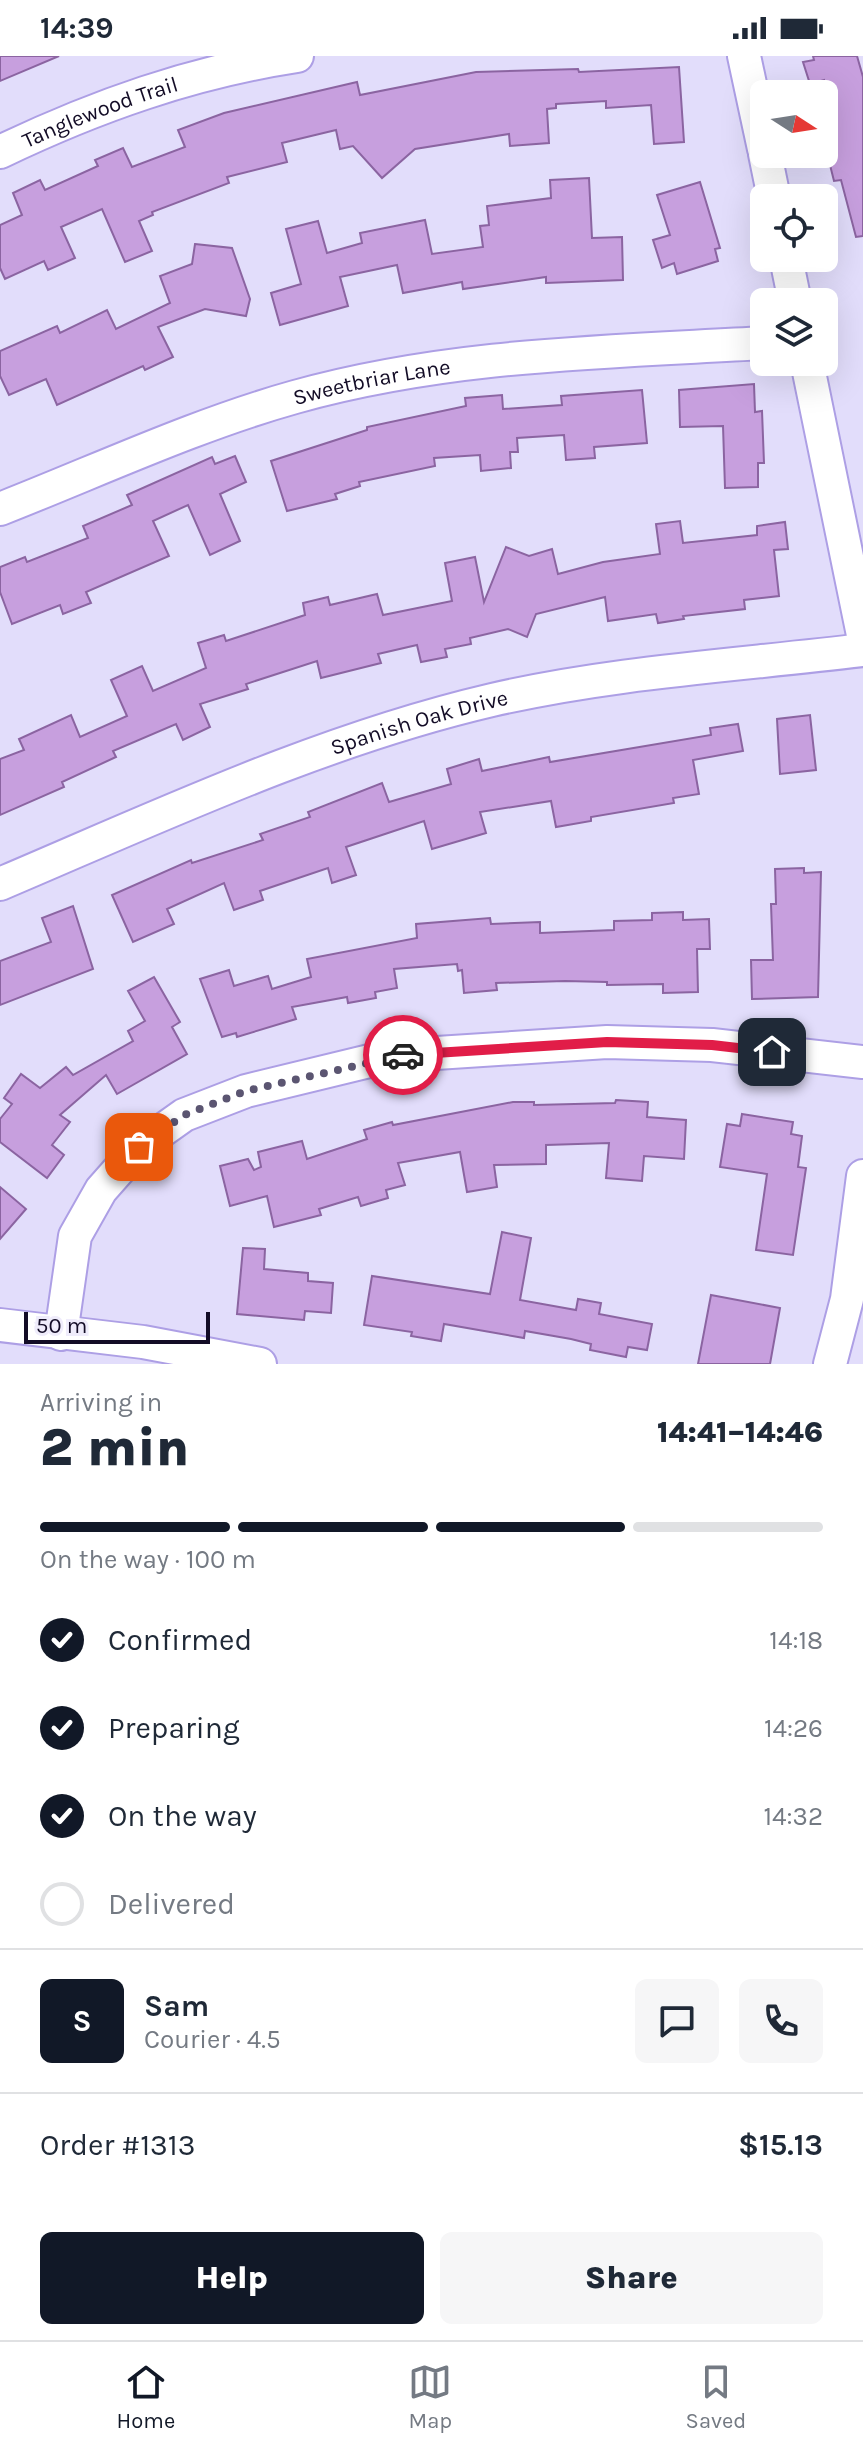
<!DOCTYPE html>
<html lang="en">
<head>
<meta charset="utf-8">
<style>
  body { margin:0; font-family:Karla,sans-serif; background:#f6f6f7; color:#1f2937; height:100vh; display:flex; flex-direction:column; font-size:30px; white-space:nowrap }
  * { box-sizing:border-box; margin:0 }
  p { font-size:26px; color:#747a83 }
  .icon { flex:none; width:44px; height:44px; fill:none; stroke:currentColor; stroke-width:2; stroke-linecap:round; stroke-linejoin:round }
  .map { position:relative; height:1308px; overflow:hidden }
  .side { display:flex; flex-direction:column; background:#fff; flex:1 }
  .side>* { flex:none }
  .needle { width:52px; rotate:102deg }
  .controls { position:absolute; left:750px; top:24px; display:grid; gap:16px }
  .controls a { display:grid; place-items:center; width:88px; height:88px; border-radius:12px; background:#fff; box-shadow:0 8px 32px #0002; font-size:40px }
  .scale { position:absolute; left:24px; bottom:20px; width:186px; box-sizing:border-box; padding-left:8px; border:4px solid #130c26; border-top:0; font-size:22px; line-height:28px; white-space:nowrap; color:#130c26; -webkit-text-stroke:6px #efecfb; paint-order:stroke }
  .pin { position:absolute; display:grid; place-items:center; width:68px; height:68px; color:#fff; margin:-34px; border-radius:16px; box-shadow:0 4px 12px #0006 }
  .courier { position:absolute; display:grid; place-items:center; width:80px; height:80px; margin:-40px; border:6px solid #e11d48; border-radius:50%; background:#fff; color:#222; box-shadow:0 2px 10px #0007 }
  .summary em { font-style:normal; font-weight:800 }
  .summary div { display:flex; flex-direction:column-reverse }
  .summary { display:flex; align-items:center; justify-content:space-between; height:136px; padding:0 40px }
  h1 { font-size:52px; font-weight:800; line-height:60px }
  .bar { display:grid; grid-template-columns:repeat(4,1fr); gap:12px 8px; align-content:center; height:96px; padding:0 40px }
  .bar i { height:10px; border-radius:6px; background:#e0e1e3 }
  .bar .on { background:#111827 }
  .bar p { grid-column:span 4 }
  .line { display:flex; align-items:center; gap:20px; padding:0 40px; border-top:2px solid #e0e1e3 }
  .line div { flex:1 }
  .round { display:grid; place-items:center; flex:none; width:84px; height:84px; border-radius:12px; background:#f6f6f7 }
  ol { padding:0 40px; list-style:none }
  li { display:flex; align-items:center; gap:24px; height:88px }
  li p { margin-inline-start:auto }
  li .icon { padding:8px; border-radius:50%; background:#111827; color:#fff; stroke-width:4 }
  li:last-child { color:#747a83 }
  li i { width:44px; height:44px; border:4px solid #e0e1e3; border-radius:50% }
  .primary-button { display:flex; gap:16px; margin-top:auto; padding:16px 40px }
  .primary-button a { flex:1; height:92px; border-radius:12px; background:#111827; color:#fff; font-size:32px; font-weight:800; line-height:92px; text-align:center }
  .primary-button a+a { background:#f6f6f7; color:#1f2937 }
  .status { display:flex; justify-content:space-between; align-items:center; height:56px; padding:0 40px; background:#fff; direction:ltr }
  .status svg { height:22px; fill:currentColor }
  .tabs { display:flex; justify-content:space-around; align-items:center; height:112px; border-top:2px solid #e0e1e3; background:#fff; font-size:22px; color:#747a83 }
  .tabs a { display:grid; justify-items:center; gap:4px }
  .tabs .on { color:#111827 }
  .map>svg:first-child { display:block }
  .building { fill:#c79fde; stroke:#8b64a1; stroke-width:2 }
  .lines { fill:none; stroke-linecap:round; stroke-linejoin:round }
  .minor-casing { stroke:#ad9fe5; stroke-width:36 }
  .minor { stroke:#fff; stroke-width:32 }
  .done { stroke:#5b5571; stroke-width:8; stroke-dasharray:0 14.4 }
  .route { stroke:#e11d48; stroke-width:10 }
  .labels { text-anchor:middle; stroke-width:7; stroke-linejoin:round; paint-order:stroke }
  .street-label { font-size:22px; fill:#130c26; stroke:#efecfb }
</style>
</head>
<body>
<div class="status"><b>14:39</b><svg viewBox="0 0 49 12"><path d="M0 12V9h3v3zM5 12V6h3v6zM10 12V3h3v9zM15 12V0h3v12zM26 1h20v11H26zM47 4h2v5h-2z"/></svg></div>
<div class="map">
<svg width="863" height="1308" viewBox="0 0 863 1308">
  <rect width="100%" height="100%" fill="#e2ddfb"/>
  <g class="building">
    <path d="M0 0H59L0 25Z"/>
    <path d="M813 0H857L863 21V180L856 181 841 124 834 125 824 85V24L810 28 803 6 814 4Z"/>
    <path d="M679 11 684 86 654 88 651 49 606 52V45L556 48V52L547 53 549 87 510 90 509 78 415 93 382 122 353 90 340 93 336 74 282 87 287 106 227 121 229 127 152 156 153 159 139 165 152 195 125 206 102 153 61 171 75 202 48 214 44 205 5 223 0 212V169L22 159 13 137 40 124 45 134 98 110 95 104 123 92 132 111 185 91 178 74 224 57 357 26 360 39 476 16 578 13 579 16Z"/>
    <path d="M589 122 592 182 622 181 623 224 546 227V221L463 233 462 226 403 237 397 209 340 221 348 250 280 269 271 237 301 228 286 173 318 165 327 197 362 187 360 177 425 164 432 198 483 191 480 170 489 169 487 150 551 142 550 124Z"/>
    <path d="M700 126 720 192 715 193 718 205 677 218 674 207 662 212 653 184 670 179 657 139Z"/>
    <path d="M195 188 232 192 250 243 246 260 205 253 158 271 173 301 145 314 143 310 57 349 46 323 9 339 0 320V295L57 270 60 277 107 254 116 273 170 247 160 220 192 208Z"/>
    <path d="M754 328 755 356 762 355 764 407H758V431L725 432 723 370 680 371 679 334Z"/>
    <path d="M642 334 647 387 594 391 595 402 566 404 564 379 517 382 518 396H510L511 412 481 415 480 399 434 402 435 410 359 426 360 430 335 438 337 443 287 455 271 405 367 374V371L466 350 465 342 502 339 503 353 562 349 561 340Z"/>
    <path d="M235 400 246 426 220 438 240 485 210 499 188 449 153 465 169 500 86 536 91 547 63 558 60 549 12 568 0 536V511L25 501 27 506 88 482 83 470 132 449 127 439 212 401 215 408Z"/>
    <path d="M680 465 683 487 757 479V470L785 466 788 493 774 494 779 540 744 544 745 553 683 560 684 563 658 567 656 558 608 565 605 541 536 558 527 581 508 573 470 582 471 588 445 593 447 601 421 606 417 589 378 598 381 607 321 622 317 605 246 628 248 633 200 648 210 671 183 684 176 668 113 695 116 701 62 726 64 731 0 759V703L24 694 19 683 71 659 80 681 127 660 111 624 142 610 153 635 206 612 198 587 224 579 226 585 305 559 303 547 328 541 330 549 377 538 383 559 452 545 445 507 475 501 484 546 506 491 529 500 552 493 558 518 603 506 660 498 656 468Z"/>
    <path d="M810 659 816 714 780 718 777 663Z"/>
    <path d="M738 668 743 695 693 704 699 738 673 742 674 747 591 761V765L556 771 551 745 480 756 486 777 432 793 424 765 346 791 356 819 332 827 328 812 260 835 263 844 234 854 224 827 167 853 174 868 133 886 112 839 191 804 192 807 263 784 260 778 310 761 308 756 382 727 389 746 451 728 447 713 479 703 482 715 549 701 550 706 711 679 710 672Z"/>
    <path d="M804 812V817L821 816 818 941 752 943 751 904H773L771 848H776L775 813Z"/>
    <path d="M73 850 93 913 0 949V905L51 886 42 862Z"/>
    <path d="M683 856V864L709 863 710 893H697L698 936 663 937V928L607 929V926L565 925 496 927 497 934 464 937 462 914 458 915 457 908 394 913 397 932 375 936 376 942 348 947 347 941 292 951 296 963 237 981 236 977 222 981 200 923 229 914 234 930 268 920 272 933 311 921 307 903 417 882 416 868 490 862 491 868 540 866V877L614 874V865L652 864V857Z"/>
    <path d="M154 921 180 966 172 971 187 998 117 1038 106 1019 60 1059 70 1066 52 1089 64 1099 47 1122 0 1086V1063L12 1048 4 1042 21 1018 40 1032 66 1011 73 1019 133 985 128 975 145 965 128 935Z"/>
    <path d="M616 1044 648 1046 647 1061 686 1064 684 1103 644 1100 642 1125 606 1122 609 1087 546 1089V1108L494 1109 497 1131 467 1136 460 1096 398 1107 405 1129 386 1134 388 1142 361 1150 358 1141 319 1153 321 1159 274 1171 267 1140 230 1150 220 1110 248 1103 254 1114 261 1111 258 1096 302 1085 307 1103 367 1083 364 1074 392 1066 393 1069 513 1046H534V1049L615 1047Z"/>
    <path d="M742 1058 793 1066 791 1078 802 1080 798 1111 806 1112 793 1199 756 1194 767 1118 720 1111 727 1068 740 1070Z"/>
    <path d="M0 1131 26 1153 0 1183Z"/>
    <path d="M502 1176 531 1182 520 1244 576 1254 578 1243 601 1247 599 1258 652 1268 647 1294 628 1291 626 1301 590 1294 591 1288 571 1283 525 1275 524 1282 444 1268 441 1285 411 1280 412 1276 364 1269 372 1220 490 1238Z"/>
    <path d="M243 1192 265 1193 264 1213 308 1217V1225L333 1227 331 1257 305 1255 304 1264 237 1258Z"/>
    <path d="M711 1239 780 1252 770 1308H698Z"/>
  </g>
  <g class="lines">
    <g class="minor-casing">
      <g id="minor">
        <path d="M744 0 764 93"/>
        <path id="s1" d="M0 96C96 50 192 16 297 0"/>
        <path d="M765 98 774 142"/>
        <path d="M786 202 795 246"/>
        <path d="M807 306 863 579"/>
        <path id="s2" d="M0 453C97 415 195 369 295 341 448 298 607 296 764 287"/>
        <path id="s3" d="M0 828C160 760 321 684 492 644 613 616 740 609 863 594"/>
        <path d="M0 1269 143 1286 260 1308"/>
        <path d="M61 1278 75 1180 101 1134 139 1091 184 1059 246 1035 390 1000 607 986 712 989 863 1006"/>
        <path d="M830 1308 847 1243 863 1120"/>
      </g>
    </g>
    <use href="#minor" class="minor"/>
  </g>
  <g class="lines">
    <path class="done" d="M139 1091 184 1059 246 1035 403 999"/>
    <path class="route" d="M403 999 607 986 712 989 772 996"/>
  </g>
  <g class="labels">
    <g class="street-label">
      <text dy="8" stroke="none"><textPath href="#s1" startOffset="108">Tanglewood Trail</textPath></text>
      <text dy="8" stroke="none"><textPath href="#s2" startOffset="394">Sweetbriar Lane</textPath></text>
      <text dy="8" stroke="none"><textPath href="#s3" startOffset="450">Spanish Oak Drive</textPath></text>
    </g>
  </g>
</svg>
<div class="controls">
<a><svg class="needle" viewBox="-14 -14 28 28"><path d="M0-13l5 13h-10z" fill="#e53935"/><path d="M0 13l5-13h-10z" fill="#747a83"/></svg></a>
<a><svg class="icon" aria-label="locate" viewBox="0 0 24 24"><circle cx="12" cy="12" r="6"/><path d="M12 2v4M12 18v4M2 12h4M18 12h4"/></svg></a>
<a><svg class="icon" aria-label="layers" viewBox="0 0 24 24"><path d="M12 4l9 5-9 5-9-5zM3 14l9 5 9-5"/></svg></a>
</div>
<div class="scale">50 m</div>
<div class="pin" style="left:139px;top:1091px;background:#ea580c"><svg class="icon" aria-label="bag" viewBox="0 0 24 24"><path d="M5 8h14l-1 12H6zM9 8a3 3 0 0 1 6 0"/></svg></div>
<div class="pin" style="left:772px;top:996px;background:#1f2937"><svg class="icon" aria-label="home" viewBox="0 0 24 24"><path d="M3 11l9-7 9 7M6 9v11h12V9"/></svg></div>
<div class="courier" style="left:403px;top:999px"><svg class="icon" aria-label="car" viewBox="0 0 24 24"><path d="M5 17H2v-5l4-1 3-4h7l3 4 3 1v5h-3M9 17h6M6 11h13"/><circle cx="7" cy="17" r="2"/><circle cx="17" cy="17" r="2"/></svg></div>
</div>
<section class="side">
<div class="summary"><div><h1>2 min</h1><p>Arriving in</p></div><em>14:41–14:46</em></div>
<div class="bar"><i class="on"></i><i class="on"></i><i class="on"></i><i></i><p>On the way · 100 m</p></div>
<ol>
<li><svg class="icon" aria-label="check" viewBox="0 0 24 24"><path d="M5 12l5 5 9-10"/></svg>Confirmed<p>14:18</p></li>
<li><svg class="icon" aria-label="check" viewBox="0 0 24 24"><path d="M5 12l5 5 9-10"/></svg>Preparing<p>14:26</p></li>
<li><svg class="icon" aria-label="check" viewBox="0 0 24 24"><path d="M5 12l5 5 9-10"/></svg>On the way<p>14:32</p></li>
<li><i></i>Delivered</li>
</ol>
<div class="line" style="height:144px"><b class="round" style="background:#111827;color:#fff">S</b><div><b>Sam</b><p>Courier · 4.5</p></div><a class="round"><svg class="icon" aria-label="chat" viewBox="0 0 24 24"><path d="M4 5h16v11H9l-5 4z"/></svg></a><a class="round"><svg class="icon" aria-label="phone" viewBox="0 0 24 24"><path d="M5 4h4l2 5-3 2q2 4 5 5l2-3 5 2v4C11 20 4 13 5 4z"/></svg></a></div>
<div class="line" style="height:104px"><div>Order #1313</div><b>$15.13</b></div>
<div class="primary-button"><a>Help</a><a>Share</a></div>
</section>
<nav class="tabs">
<a class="on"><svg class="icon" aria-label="home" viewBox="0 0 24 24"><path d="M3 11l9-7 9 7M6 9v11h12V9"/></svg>Home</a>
<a><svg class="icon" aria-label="map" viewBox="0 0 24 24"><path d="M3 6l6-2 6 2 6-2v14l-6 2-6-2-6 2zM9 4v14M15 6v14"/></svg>Map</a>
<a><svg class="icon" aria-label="saved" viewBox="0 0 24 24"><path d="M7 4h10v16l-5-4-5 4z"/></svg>Saved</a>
</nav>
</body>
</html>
